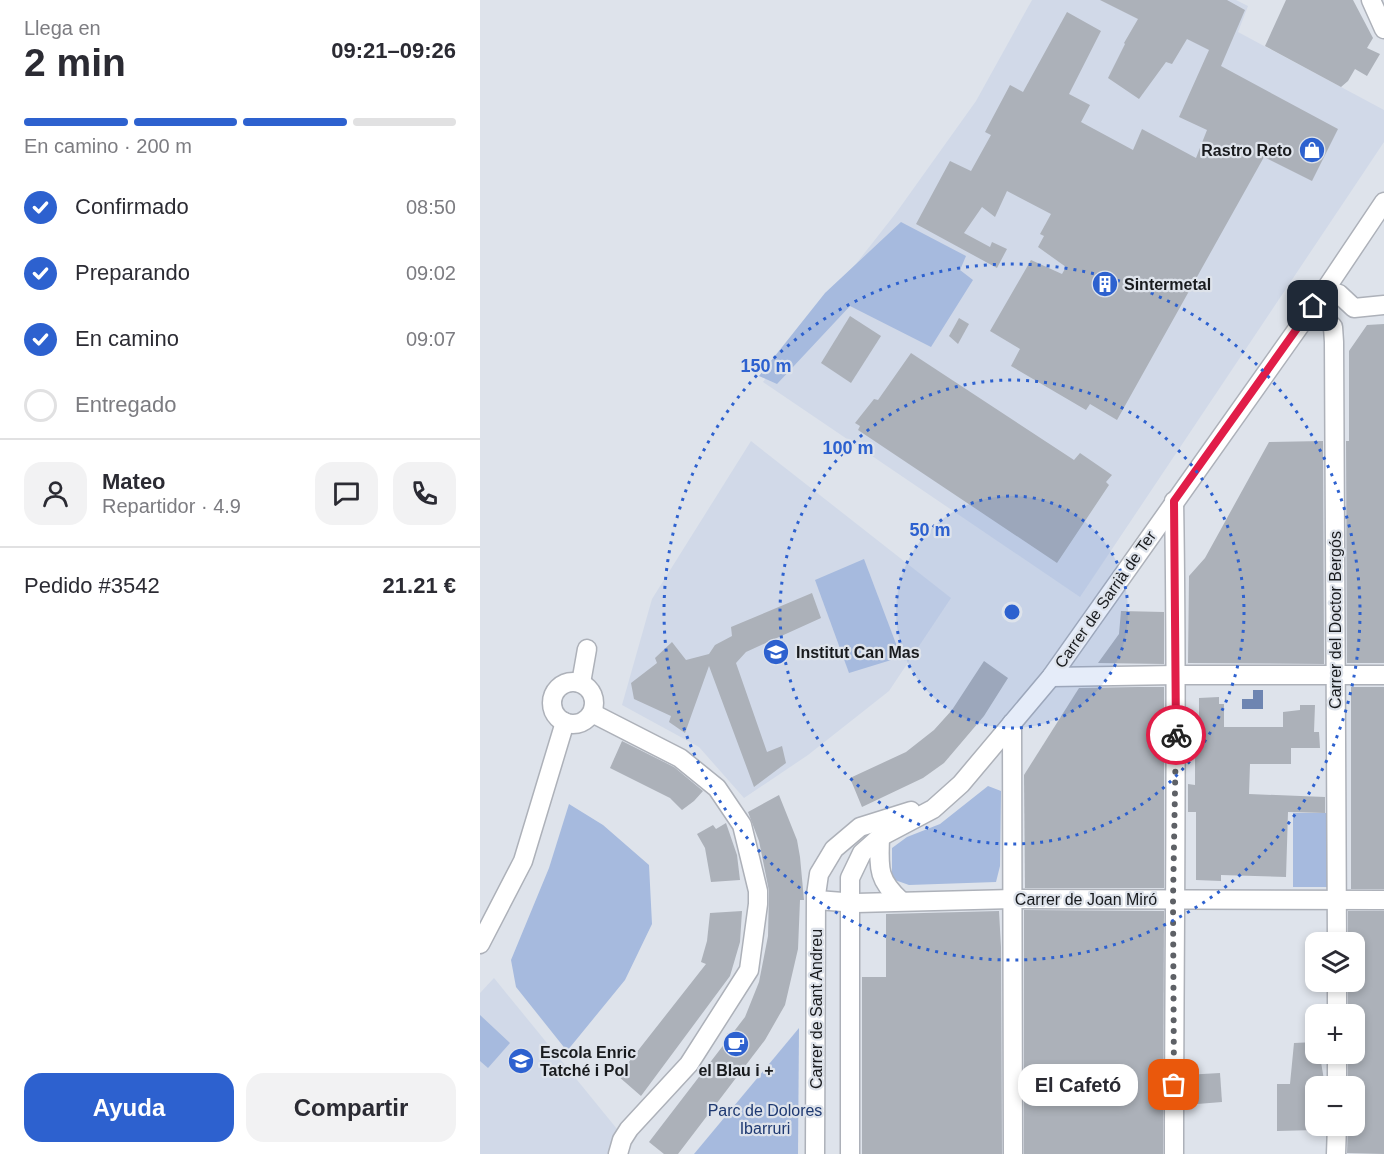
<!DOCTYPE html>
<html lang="es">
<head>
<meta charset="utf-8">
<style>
  body { margin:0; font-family:Arial,sans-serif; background:#f2f2f3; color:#2b2b33; height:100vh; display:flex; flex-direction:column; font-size:22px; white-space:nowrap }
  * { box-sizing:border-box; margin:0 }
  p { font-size:20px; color:#7c7c81 }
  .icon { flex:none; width:33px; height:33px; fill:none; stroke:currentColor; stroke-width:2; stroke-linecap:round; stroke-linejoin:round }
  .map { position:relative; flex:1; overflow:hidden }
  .panel { display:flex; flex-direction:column; background:#fff; width:480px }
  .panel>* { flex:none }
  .buttons { position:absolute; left:825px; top:932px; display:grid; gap:12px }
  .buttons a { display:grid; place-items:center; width:60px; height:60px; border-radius:12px; background:#fff; box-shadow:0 3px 9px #0003; font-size:30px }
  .pin { position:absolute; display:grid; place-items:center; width:51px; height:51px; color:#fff; margin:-26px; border-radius:12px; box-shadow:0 3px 9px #0006 }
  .courier { position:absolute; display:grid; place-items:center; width:60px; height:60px; margin:-30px; border:4px solid #e11d48; border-radius:50%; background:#fff; color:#222; box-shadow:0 2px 8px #0007 }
  .bubble { position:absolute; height:42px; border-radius:18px; background:#fff; box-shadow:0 3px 9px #0003; font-size:20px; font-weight:800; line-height:42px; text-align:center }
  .summary em { font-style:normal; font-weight:800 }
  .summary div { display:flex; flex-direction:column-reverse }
  .summary { display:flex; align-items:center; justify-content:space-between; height:102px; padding:0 24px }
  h1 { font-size:39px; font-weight:800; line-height:45px }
  .bar { display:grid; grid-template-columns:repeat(4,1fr); gap:9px 6px; align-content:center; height:72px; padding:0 24px }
  .bar i { height:8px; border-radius:4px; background:#e1e1e2 }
  .bar .active { background:#2d61cf }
  .bar p { grid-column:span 4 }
  .line { display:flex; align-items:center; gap:15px; padding:0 24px; border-top:2px solid #e1e1e2 }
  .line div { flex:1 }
  .round { display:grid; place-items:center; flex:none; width:63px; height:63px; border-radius:18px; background:#f2f2f3 }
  ol { padding:0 24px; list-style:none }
  li { display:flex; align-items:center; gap:18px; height:66px }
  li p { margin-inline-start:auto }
  li .icon { padding:6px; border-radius:50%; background:#2d61cf; color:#fff; stroke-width:4 }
  li:last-child { color:#7c7c81 }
  li i { width:33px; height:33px; border:3px solid #e1e1e2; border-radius:50% }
  .button { display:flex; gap:12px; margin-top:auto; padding:12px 24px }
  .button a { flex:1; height:69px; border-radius:18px; background:#2d61cf; color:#fff; font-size:24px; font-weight:800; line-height:69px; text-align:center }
  .button a+a { background:#f2f2f3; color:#2b2b33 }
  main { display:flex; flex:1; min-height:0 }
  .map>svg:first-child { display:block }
  .built { fill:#d1d9e8 }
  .green { fill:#a6bade }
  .water { fill:#6e85b1 }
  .building { fill:#acb1b9 }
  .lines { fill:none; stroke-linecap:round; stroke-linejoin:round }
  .minor-casing { stroke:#adb1b9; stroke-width:21 }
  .minor { stroke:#fff; stroke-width:18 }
  .done { stroke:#5e6166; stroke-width:6; stroke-dasharray:0 10.8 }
  .route { stroke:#e11d48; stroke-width:8 }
  .ring { fill:none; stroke:#2d61cf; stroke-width:3; stroke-dasharray:3 6 }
  .labels { text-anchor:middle; stroke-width:4.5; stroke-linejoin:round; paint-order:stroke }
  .poi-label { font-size:16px; font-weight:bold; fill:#191b1e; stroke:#dee3eb; text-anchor:start }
  .street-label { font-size:16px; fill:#191b1e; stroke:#dee3eb }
  .park-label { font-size:16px; fill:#1e3971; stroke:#dee3eb }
  .centre { fill:#2d61cf; stroke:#dee3eb; stroke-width:3 }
  .ring-label { font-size:18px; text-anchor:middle; font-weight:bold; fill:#2d61cf; stroke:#dee3eb; stroke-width:4.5; stroke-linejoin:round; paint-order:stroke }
</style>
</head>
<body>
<main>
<section class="panel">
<div class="summary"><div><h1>2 min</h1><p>Llega en</p></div><em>09:21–09:26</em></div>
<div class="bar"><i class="active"></i><i class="active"></i><i class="active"></i><i></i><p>En camino · 200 m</p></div>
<ol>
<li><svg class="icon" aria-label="check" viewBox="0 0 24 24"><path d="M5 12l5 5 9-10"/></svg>Confirmado<p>08:50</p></li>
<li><svg class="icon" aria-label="check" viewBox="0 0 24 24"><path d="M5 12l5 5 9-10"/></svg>Preparando<p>09:02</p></li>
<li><svg class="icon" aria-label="check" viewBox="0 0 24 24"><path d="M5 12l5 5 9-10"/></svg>En camino<p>09:07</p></li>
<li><i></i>Entregado</li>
</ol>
<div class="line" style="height:108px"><a class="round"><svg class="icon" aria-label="person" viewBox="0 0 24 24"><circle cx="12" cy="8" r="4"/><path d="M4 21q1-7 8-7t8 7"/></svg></a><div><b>Mateo</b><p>Repartidor · 4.9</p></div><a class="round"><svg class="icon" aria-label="chat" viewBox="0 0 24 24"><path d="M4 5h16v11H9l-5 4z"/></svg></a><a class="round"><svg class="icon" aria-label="phone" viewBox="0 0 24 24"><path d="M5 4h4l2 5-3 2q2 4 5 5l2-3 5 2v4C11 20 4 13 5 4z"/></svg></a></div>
<div class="line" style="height:78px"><div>Pedido #3542</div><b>21.21 €</b></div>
<div class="button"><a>Ayuda</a><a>Compartir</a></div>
</section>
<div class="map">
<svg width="904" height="1154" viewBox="0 0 904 1154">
  <rect width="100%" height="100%" fill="#dee3eb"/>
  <g class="built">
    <path d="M552 0H756L768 6 758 32 904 110V142L600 597 283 382 416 213 496 101Z"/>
    <path d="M271 441 471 598 409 691 328 755 264 798 219 747 142 705 172 599Z"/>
    <path d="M14 978 137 1129 128 1154H0V993Z"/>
  </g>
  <g class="green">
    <path d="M421 222 486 256 480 270 493 280 451 347 370 306 297 384 279 376 345 293Z"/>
    <path d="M384 559 421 657 369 673 335 580Z"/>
    <path d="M508 786 521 791 520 866 516 882 429 885 412 879V848L427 837 460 824Z"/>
    <path d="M89 804 123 825 169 865 172 924 145 980 87 1051 36 987 31 960 69 868Z"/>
    <rect x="813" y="813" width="34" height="74"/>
    <path d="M0 1015 30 1043 8 1068 0 1061Z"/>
    <path d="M319 1028 318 1154H214Z"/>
  </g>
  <path class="water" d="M773 690H783V709H762V699H773Z"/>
  <g class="building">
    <path d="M620 0H747L765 10 741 66 858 129 832 181 784 157 637 420 610 404 606 410 531 366 540 349 510 331 551 260 582 274 586 267 558 247 564 236 560 234 571 214 527 191 515 217 502 207 484 233 510 247 512 242 527 249 517 268 436 224 470 161 491 171 511 135 505 132 530 85 543 92 587 12 621 31 589 94 610 105 601 122 653 150 662 129 716 158 727 130 699 117 729 50 707 39 692 64 686 62 659 99 628 78 645 44 644 43 658 19Z"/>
    <path d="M806 0H873L893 38 887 48 900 54 887 76 875 69 868 81 861 87 785 46Z"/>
    <path d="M370 316 401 336 371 383 341 363Z"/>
    <path d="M479 318 489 324 478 344 469 336Z"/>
    <path d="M904 324V663H867L866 441H869V351L887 325Z"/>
    <path d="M431 353 594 460 600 453 632 475 626 482 629 485 577 563 378 430 380 426 375 423 394 399 398 400Z"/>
    <path d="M843 441 844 664 708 663 709 576 725 558 789 442Z"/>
    <path d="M332 593 341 618 266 652 256 663 287 752 302 746 306 763 274 787 229 666 205 733 189 722 191 716 154 699 151 683 177 663 175 658 192 642 206 660 229 654 235 645 252 636 251 627Z"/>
    <path d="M641 611 684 612V664L618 663 639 634Z"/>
    <path d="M504 661 528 678 504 716 464 763 443 778 382 807 370 778 426 752 454 730 472 710Z"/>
    <path d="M658 687H684V888H545L544 775 599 688Z"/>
    <rect x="871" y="687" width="33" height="202"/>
    <path d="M739 697V704H744V727H803V712L820 710V705H835L834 732H839L840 748H811V764H770L769 794 845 797V813L808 812 806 877 741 875V881L716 880V812H708V784L715 785V731H719V698Z"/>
    <path d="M142 741 194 767 223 791 214 801 202 810 190 798 130 768Z"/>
    <path d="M299 795 317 840 320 857 324 900H320L318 949 305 1005 285 1040 198 1154H184L169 1142 265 1017 279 982 288 936 289 891 279 841 268 812Z"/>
    <path d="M246 823 257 855 260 880 231 882 225 848 217 834 233 825 236 829Z"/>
    <path d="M544 910 684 911 683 1154H544Z"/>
    <path d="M262 911 260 942 250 976 161 1096 138 1076 226 964 221 962 227 941 230 913Z"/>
    <path d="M519 911 521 947 522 1154H382V977H406V914Z"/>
    <path d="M868 911H904V1154L867 1153 868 1125H874V1086H868V1053H874V1014H868V981H874V942H868Z"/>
    <path d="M836 1042V1053H841V1062L845 1086H836V1130L797 1131V1084H810L814 1043Z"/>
    <path d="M740 1073 742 1102 705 1105V1075Z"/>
  </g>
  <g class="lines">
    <g class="minor-casing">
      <g id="minor">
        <path d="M891 0 904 29"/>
        <path d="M845 290 859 294 874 308 904 305"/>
        <path d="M833 306 853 327 854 342 857 942"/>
        <path d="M694 501C698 719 694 936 694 1154"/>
        <path d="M571 677 697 675H904"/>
        <circle cx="93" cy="703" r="21"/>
        <path d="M101 683 107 649"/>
        <path d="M112 713 200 758 237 788 262 825 278 891V904L269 970 209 1064 149 1129 142 1140 138 1154"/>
        <path d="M532 723 533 1154"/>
        <path d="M400 837C399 868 397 879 421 901"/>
        <path d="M337 900 376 903 533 899 904 900"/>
        <path d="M0 944 43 861 85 722"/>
        <path d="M857 1014V981"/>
        <path d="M857 1086V1053"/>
        <path d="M335 1154 336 895 339 874 354 849 380 827 431 811"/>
        <path d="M370 1154V878L382 853 400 837 453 809 481 784 571 677 845 290 904 202"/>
        <path d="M856 1154 857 1125"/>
      </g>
    </g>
    <use href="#minor" class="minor"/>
  </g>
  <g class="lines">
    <path class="done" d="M694 1085 693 900 696 735"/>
    <path class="route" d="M696 735 694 501 833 306"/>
  </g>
  <circle cx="532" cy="612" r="116" fill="#2d61cf" fill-opacity=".12"/>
  <g class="ring">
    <circle cx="532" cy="612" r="116"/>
    <circle cx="532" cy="612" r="232"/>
    <circle cx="532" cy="612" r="348"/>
  </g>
  <defs>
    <g id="shop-disc" transform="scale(1.35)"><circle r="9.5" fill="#2d61cf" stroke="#dee3eb"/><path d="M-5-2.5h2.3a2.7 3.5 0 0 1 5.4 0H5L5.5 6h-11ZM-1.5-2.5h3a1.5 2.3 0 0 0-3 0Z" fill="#fff"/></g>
    <g id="building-disc" transform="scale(1.35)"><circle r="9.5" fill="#2d61cf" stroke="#dee3eb"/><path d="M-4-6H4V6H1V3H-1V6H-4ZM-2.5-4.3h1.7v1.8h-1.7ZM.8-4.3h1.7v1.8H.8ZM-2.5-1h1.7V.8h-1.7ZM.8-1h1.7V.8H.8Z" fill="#fff"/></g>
    <g id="school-disc" transform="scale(1.35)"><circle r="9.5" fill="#2d61cf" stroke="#dee3eb"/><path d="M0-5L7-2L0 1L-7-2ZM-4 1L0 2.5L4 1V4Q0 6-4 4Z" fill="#fff"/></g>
    <g id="cafe-disc" transform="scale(1.35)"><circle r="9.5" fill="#2d61cf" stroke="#dee3eb"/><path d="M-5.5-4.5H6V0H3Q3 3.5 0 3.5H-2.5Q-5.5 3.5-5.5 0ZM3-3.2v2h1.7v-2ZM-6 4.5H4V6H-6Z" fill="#fff"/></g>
  </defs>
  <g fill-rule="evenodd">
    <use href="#shop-disc" x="832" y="150"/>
    <use href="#building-disc" x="625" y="284"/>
    <use href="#school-disc" x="296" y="652"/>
    <use href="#cafe-disc" x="256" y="1044"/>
    <use href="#school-disc" x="41" y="1061"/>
  </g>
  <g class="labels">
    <g class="poi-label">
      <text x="812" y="156" text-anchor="end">Rastro Reto</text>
      <text x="644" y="290">Sintermetal</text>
      <text x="316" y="658">Institut Can Mas</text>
      <text x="60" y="1058">Escola Enric<tspan x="60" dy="18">Tatché i Pol</tspan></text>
      <text x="256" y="1076" text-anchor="middle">el Blau i +</text>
    </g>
    <g class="street-label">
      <text transform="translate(625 599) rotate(-55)" y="6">Carrer de Sarrià de Ter</text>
      <text transform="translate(855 620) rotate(-90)" y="6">Carrer del Doctor Bergós</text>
      <text x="606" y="905">Carrer de Joan Miró</text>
      <text transform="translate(336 1009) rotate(-90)" y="6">Carrer de Sant Andreu</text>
    </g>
    <g class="park-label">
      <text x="285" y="1116">Parc de Dolores<tspan x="285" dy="18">Ibarruri</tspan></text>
    </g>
  </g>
  <circle cx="532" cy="612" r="9" class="centre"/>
  <g class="ring-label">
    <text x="286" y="372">150 m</text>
    <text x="368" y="454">100 m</text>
    <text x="450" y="536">50 m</text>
  </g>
</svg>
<div class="buttons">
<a><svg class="icon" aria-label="layers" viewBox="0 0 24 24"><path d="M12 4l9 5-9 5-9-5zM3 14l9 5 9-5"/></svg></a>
<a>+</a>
<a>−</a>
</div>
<div class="pin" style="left:694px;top:1085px;background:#ea580c"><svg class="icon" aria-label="bag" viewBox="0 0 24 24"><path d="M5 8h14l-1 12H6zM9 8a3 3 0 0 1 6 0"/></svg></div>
<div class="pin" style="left:833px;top:306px;background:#1f2937"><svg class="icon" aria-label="home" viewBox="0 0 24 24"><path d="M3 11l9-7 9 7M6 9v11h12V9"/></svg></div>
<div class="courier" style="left:696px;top:735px"><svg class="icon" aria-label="bike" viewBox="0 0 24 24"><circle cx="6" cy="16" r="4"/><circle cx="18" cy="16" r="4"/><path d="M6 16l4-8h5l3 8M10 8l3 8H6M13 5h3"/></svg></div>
<div class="bubble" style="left:538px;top:1064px;width:120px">El Cafetó</div>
</div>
</main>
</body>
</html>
